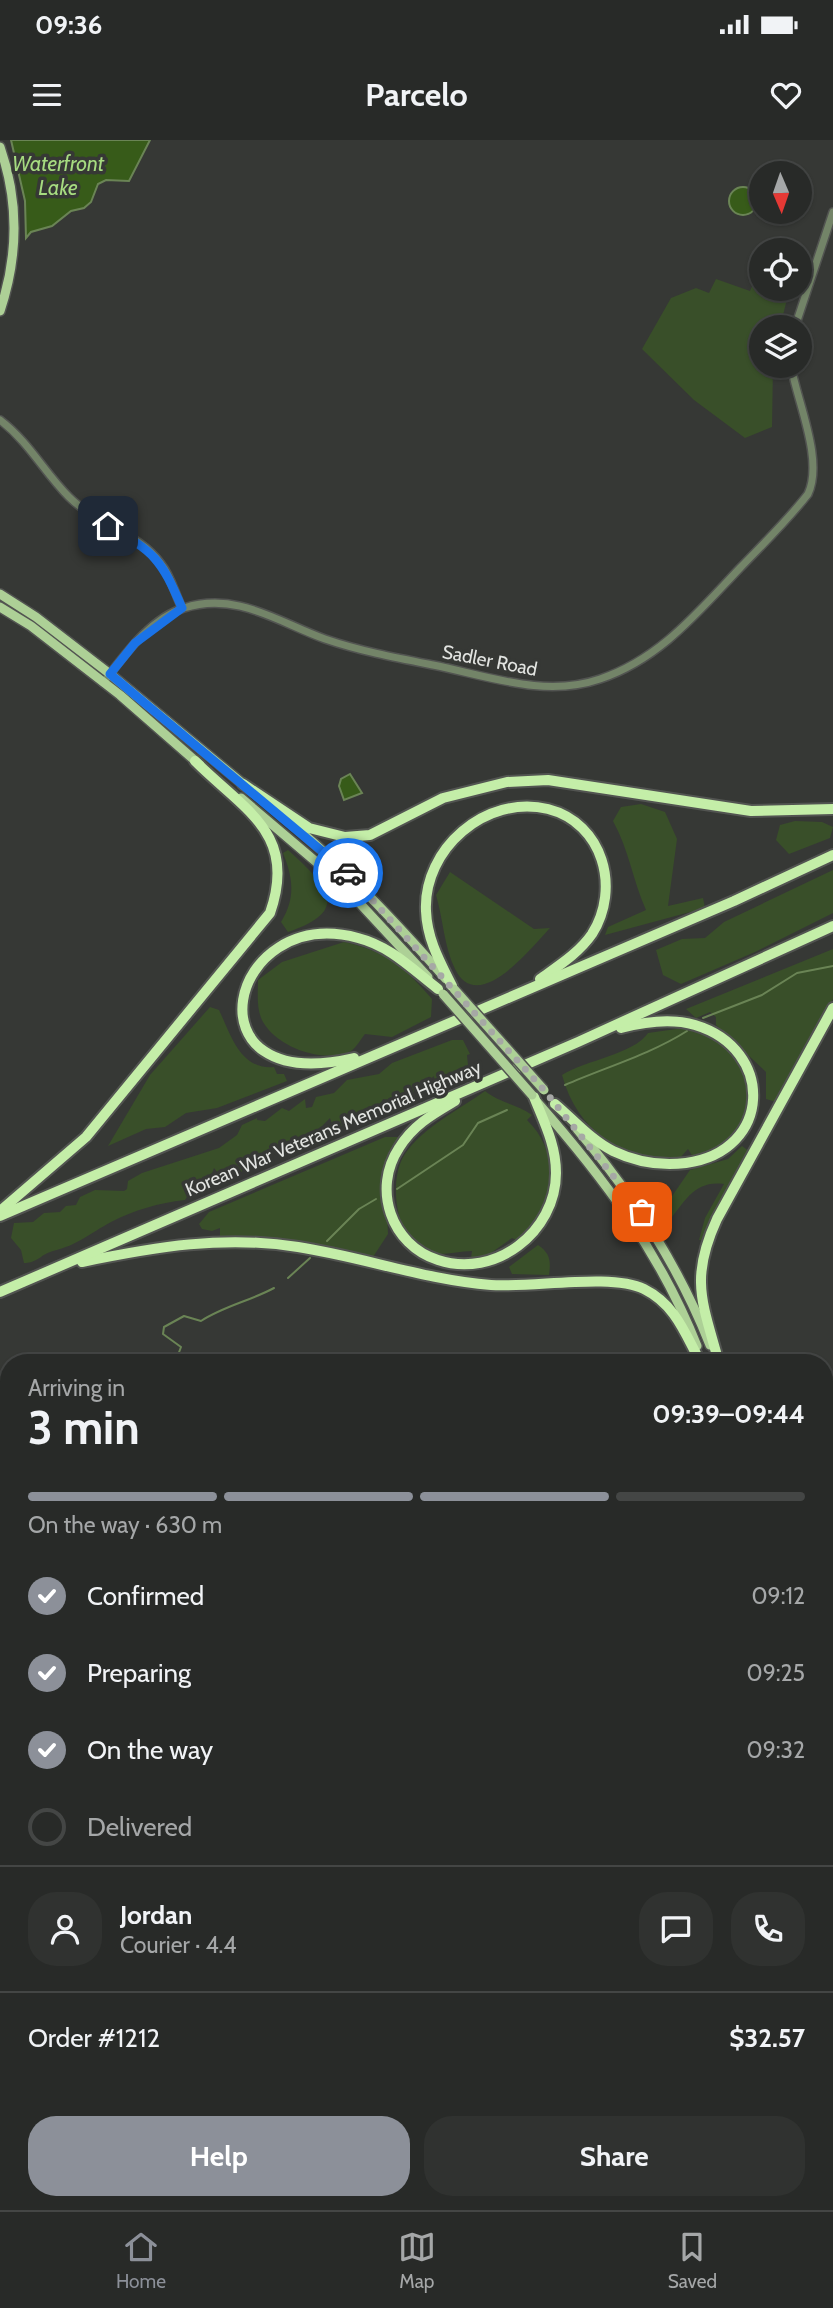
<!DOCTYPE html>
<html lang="en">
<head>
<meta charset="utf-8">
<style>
  body { margin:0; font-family:Cabin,sans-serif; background:#303230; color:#f1f3f6; height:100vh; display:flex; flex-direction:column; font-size:26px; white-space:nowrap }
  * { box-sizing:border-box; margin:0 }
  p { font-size:23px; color:#a5a7a8 }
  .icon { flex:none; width:38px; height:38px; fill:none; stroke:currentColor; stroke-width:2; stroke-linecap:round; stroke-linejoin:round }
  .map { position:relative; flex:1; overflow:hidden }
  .sheet { position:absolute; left:0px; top:1214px; width:833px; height:856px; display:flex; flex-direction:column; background:#282a28; border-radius:28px 28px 0 0; box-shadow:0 2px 5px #0004,0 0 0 2px #444645 }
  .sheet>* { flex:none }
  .needle { width:46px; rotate:178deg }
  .tools { position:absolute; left:749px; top:21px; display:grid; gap:14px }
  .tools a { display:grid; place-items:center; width:63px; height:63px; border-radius:50%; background:#282a28; box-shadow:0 2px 5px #0004,0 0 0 2px #444645; font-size:35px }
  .pin { position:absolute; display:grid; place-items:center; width:60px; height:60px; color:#fff; margin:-30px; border-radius:14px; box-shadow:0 4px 10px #0006 }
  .courier { position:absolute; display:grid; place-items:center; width:70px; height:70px; margin:-35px; border:5px solid #1a73e8; border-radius:50%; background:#fff; color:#222; box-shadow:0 2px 9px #0007 }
  .headline em { font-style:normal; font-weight:700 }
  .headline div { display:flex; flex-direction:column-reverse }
  .headline { display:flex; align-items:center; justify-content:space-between; height:119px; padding:0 28px }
  h1 { font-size:46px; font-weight:700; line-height:52px }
  .bar { display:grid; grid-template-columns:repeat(4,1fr); gap:10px 7px; align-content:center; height:84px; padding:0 28px }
  .bar i { height:9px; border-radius:5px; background:#444645 }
  .bar .active { background:#8c9099 }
  .bar p { grid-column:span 4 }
  .line { display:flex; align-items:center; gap:18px; padding:0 28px; border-top:2px solid #444645 }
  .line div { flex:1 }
  .round { display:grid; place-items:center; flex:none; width:74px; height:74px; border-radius:28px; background:#303230 }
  ol { padding:0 28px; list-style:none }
  li { display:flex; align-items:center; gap:21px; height:77px }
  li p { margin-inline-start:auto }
  li .icon { padding:7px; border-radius:50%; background:#8c9099; color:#fff; stroke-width:4 }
  li:last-child { color:#a5a7a8 }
  li i { width:38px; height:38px; border:4px solid #444645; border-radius:50% }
  .primary-button { display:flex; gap:14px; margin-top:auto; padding:14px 28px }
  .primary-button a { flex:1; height:80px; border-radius:28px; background:#8c9099; color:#fff; font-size:28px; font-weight:700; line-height:80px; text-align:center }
  .primary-button a+a { background:#303230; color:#f1f3f6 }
  .status { display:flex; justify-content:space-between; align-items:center; height:49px; padding:0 35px; background:#282a28; direction:ltr }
  .status svg { height:19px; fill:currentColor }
  header { display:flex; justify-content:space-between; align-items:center; height:91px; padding:0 28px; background:#282a28; font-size:32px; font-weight:700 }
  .dock { display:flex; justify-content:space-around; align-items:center; height:98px; border-top:2px solid #444645; background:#282a28; font-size:19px; color:#a5a7a8 }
  .dock a { display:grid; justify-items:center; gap:4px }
  .dock .active { color:#8c9099 }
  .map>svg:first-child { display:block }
  .green { fill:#394f29 }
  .water { fill:#375b19; stroke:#6a8455; stroke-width:2 }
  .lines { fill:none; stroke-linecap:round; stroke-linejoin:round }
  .stream { stroke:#6a8455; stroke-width:2 }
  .minor-casing { stroke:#525451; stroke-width:10 }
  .major-casing { stroke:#525451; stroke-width:12 }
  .highway-casing { stroke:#525451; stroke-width:14 }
  .minor { stroke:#738468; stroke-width:7 }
  .major { stroke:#add096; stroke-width:9 }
  .highway { stroke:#c4eea8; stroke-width:10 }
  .major-bridge-casing { stroke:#525451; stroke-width:12; stroke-linecap:butt }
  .major-bridge { stroke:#add096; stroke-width:9 }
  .done { stroke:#a6a8a5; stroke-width:7; stroke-dasharray:0 12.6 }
  .route { stroke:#1a73e8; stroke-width:9 }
  .labels { text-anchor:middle; stroke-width:7; stroke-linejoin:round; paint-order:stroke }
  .street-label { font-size:19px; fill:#e2e4e1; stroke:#363835 }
  .water-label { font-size:21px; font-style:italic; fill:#a6db80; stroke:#363835 }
</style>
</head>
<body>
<div class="status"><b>09:36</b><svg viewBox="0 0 49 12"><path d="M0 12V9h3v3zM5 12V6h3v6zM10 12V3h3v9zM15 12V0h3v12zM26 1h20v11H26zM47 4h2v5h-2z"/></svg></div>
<header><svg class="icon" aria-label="menu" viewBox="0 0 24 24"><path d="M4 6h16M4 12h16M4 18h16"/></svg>Parcelo<svg class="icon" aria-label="heart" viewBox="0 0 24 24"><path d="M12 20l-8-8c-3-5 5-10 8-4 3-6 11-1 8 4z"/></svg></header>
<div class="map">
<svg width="833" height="2070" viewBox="0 0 833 2070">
  <rect width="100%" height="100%" fill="#363835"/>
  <g class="green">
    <path d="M757 134 761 136V149H772L769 155 787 159 780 187H761V226H773L772 287 745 298 694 260 642 209 671 158 696 148 709 153 716 139 750 151Z"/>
    <path d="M641 664 665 672 677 699 668 766 703 758 705 768 605 795 608 787 646 770C633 741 629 710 613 681L621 667Z"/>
    <path d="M795 681 822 682 833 687 830 698 789 714 776 700 780 685Z"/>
    <path d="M288 710C324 743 355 770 288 792L281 782C296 758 293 738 283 713Z"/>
    <path d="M833 730V773L755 812 681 844 663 835 656 810 682 799 705 798 724 782Z"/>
    <path d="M450 732 534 789 550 788C531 808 478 876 455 829 444 807 443 778 436 755Z"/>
    <path d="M344 802C386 811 405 828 432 859L431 877 392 897 365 894C361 899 356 908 351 911 324 924 278 908 263 882 256 870 258 853 258 840L282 822Z"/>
    <path d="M833 809V859L776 962 766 959V932L716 885V877L710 872 696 878 686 869Z"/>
    <path d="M210 867 219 870C231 895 240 930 274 927L277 934H284L287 941 217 968 186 973 165 987 146 989 108 1006 150 935Z"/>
    <path d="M683 888C700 894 725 900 736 915 759 944 751 984 723 1006 716 1012 702 1014 693 1017L688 1009 678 1020C620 1017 578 993 562 935 586 920 634 914 648 893Z"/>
    <path d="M452 900H463L470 914 467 915 469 935 452 938 435 949 434 936C420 949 403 965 383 959L379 969 358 975 335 993 330 978 314 994 286 1010 275 1006C259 1022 246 1033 222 1038L214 1028 210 1039 194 1047 185 1060C159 1063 134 1070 111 1082 89 1094 78 1105 53 1111 41 1114 38 1123 24 1123L21 1110 11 1098 14 1083 33 1082 44 1073 60 1072 66 1066 76 1065 80 1057 95 1050 124 1051 127 1049 128 1041 142 1033 219 1008 237 995 242 985 257 978V980L265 981 282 968 289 971 305 959 306 968 312 967 316 957 334 953 347 940 379 934 392 923Z"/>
    <path d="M485 951C500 963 517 964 532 975L527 980C564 1016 552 1067 519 1101L512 1098 481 1120 471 1118 472 1111C456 1111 440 1118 424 1111 395 1097 388 1039 405 1014 423 987 459 970 485 951Z"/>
    <path d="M385 997H398C375 1041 387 1051 388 1094L373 1117 220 1096V1088L212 1091 202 1089 199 1084 209 1072Z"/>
    <path d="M742 1006 750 1012 704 1100H699L705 1078 724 1044C695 1040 685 1061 669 1081L657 1078 690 1030 728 1019Z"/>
    <path d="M538 1105C550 1113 551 1121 549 1135L512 1134 509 1127Z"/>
    <path d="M564 2062H688L693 2066 689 2070H573Z"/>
  </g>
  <g class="water">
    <path d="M11 0H150L129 41 106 40 98 44 91 62 84 68 71 71 52 86 31 92 26 98 25 61Z"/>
    <circle cx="743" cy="61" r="14"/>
    <path d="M350 634 362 653 344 660 339 646 341 639Z"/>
  </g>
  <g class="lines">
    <g class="stream">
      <path d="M703 878 762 855 797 833 833 826"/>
      <path d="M565 945C606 927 649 915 687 891"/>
      <path d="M397 1049 463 1005 478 983 507 970"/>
      <path d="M327 1101 359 1069 376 1059"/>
      <path d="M288 1138 310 1118"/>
      <path d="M175 1223 181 1207 163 1194 164 1187 184 1176 201 1181C224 1166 250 1161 274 1148"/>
    </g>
    <g class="minor-casing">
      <g id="minor">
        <path d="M795 187 833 72"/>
        <path d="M0 280C29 302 44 332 69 357 96 384 139 393 161 424 171 436 175 454 182 468"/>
        <path d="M103 543C124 516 150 478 184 468 236 451 278 482 325 499 360 511 397 518 433 525 488 536 545 558 600 539 660 519 698 472 740 428 763 404 788 380 808 354 824 320 797 261 791 226"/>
        <path d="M0 1865 9 1861"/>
      </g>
    </g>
    <g class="major-casing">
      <g id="major">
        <path d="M0 7C19 61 18 117 0 171"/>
        <path d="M0 454 36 477 110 534 248 648"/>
        <path d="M0 467 31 486 120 555 200 625"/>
        <path d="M241 658 341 743 428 837"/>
        <path d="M278 672C340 723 393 779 446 839"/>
        <path d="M537 962C603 1037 660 1112 697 1206"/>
        <path d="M577 989C633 1055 678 1124 710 1205"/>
        <path d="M824 1556 833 1575"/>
        <path d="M824 1588 833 1603"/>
      </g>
    </g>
    <g class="highway-casing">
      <g id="highway">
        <path d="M243 644 309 688 345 697 370 695 443 658 507 642 548 640 751 671 833 669"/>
        <path d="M452 846C440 822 427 799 426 771 423 709 486 654 548 669 603 683 621 748 592 794 579 813 558 826 540 839"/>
        <path d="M354 918C183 958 228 763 358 798 390 806 412 829 438 849"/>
        <path d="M455 961C433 974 413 985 399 1008 372 1049 391 1105 438 1120 495 1139 556 1092 556 1033 556 1005 544 982 534 957"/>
        <path d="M555 964C574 980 591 1000 613 1011 636 1022 662 1026 686 1023 773 1011 775 909 695 885 671 878 644 882 621 888"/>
        <path d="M0 1071 86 997 270 773C298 693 244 670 195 621"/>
        <path d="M0 1076 734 761 833 715"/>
        <path d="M82 1122C155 1107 224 1095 298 1107 363 1117 426 1140 491 1145 533 1148 611 1133 644 1149 676 1165 685 1194 701 1223"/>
        <path d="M0 1152 578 902 833 786"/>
        <path d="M719 1223C703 1163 689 1140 717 1079L833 868"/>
      </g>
    </g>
    <use href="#minor" class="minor"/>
    <use href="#major" class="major"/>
    <use href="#highway" class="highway"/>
    <g class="major-bridge-casing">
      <g id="major-bridge">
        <path d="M454 849 544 950"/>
        <path d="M443 854 532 955"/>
      </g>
    </g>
    <use href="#major-bridge" class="major-bridge"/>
  </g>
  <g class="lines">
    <path class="done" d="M348 733 544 950 642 1072"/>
    <path class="route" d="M108 386C155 412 161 419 182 468L135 503 110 534 348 733"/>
  </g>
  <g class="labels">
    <g class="street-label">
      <text transform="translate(490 520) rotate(11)" y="7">Sadler Road</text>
      <text transform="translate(333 988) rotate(-23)" y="7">Korean War Veterans Memorial Highway</text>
    </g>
    <g class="water-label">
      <text x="58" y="31">Waterfront<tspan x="58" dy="24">Lake</tspan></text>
    </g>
  </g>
</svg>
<div class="tools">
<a><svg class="needle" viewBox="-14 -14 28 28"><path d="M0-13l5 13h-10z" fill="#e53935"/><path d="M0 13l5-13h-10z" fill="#a5a7a8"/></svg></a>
<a><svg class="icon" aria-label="locate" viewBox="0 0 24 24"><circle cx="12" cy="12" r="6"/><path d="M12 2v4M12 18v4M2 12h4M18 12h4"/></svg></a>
<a><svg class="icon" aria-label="layers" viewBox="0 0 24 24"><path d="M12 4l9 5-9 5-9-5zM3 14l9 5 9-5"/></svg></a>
</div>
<div class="pin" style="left:642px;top:1072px;background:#ea580c"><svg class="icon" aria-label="bag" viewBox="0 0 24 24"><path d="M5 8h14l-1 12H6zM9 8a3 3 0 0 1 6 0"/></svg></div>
<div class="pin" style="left:108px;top:386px;background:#1f2937"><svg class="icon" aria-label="home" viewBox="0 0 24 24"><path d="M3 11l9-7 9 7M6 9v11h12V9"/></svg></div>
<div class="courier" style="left:348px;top:733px"><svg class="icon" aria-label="car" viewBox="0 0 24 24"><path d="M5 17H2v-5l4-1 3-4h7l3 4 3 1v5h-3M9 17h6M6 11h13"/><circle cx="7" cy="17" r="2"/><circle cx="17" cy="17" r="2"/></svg></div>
<section class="sheet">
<div class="headline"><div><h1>3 min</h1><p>Arriving in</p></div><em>09:39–09:44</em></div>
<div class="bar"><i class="active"></i><i class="active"></i><i class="active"></i><i></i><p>On the way · 630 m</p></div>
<ol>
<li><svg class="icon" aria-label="check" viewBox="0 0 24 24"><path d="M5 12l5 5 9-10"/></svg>Confirmed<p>09:12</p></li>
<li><svg class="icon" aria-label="check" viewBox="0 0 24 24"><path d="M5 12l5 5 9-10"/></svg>Preparing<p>09:25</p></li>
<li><svg class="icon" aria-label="check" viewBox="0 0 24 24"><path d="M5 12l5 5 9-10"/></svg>On the way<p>09:32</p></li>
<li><i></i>Delivered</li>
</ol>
<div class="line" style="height:126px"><a class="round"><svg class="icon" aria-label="person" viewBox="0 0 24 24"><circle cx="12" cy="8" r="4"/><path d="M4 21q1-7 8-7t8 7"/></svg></a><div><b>Jordan</b><p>Courier · 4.4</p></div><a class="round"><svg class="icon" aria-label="chat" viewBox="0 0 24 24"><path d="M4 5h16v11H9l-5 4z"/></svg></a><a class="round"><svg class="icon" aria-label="phone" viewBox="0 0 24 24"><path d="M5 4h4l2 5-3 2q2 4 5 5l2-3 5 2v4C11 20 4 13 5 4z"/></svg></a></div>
<div class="line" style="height:91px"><div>Order #1212</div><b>$32.57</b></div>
<div class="primary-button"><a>Help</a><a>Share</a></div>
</section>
</div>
<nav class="dock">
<a class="active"><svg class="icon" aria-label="home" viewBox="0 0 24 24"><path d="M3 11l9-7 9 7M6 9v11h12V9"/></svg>Home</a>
<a><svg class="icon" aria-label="map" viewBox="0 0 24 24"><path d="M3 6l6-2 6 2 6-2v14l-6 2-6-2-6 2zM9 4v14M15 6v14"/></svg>Map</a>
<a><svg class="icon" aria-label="saved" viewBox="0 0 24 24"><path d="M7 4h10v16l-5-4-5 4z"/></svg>Saved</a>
</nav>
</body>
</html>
